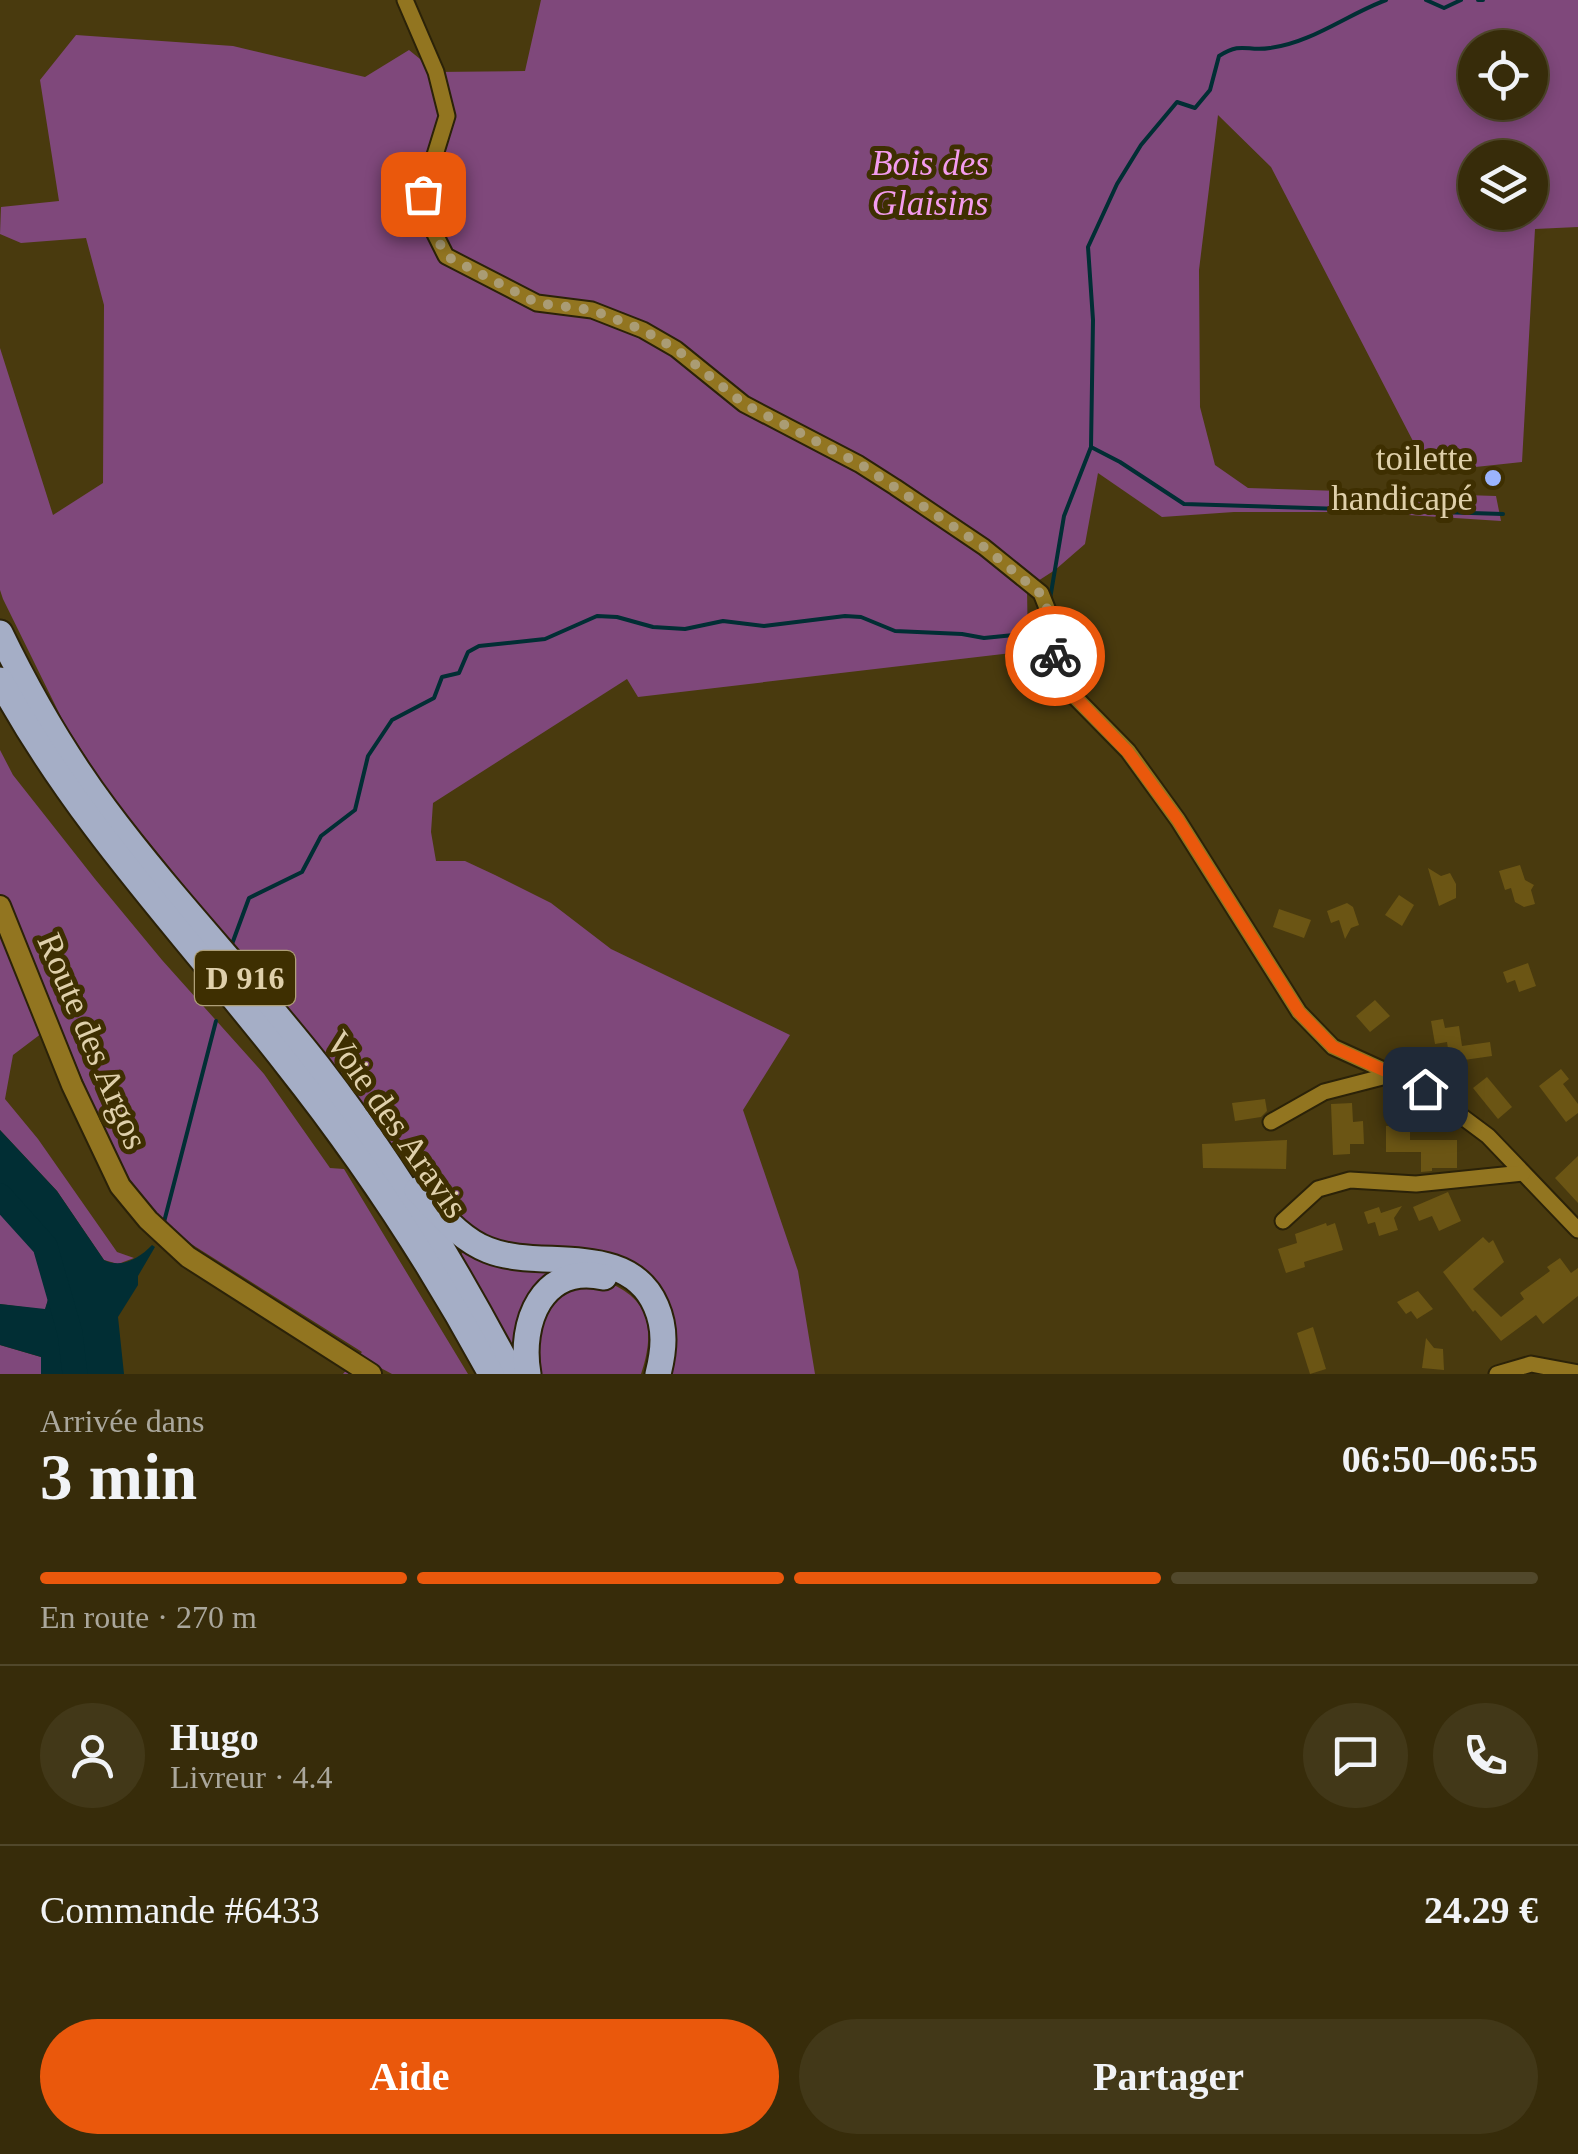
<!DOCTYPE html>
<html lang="fr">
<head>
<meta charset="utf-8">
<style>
  body { margin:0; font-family:"Times New Roman",serif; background:#423818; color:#f1f3f6; height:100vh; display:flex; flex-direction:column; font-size:38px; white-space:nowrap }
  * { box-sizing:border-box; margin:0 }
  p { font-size:32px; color:#aaa79c }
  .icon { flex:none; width:55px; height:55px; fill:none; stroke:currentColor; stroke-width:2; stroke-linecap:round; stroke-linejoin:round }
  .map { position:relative; height:1374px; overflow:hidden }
  .sheet { display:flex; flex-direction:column; background:#372c0a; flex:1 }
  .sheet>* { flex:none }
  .tools { position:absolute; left:1458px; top:30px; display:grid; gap:20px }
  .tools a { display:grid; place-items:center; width:90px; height:90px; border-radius:50%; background:#372c0a; box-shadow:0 5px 15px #0003,0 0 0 2px #51482b; font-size:50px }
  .pin { position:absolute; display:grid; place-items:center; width:85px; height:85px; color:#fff; margin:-42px; border-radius:20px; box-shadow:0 5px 15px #0006 }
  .courier { position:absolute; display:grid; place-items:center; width:100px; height:100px; margin:-50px; border:8px solid #ea580c; border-radius:50%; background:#fff; color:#222; box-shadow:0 2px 12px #0007 }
  .summary em { font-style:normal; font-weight:700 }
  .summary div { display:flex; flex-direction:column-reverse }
  .summary { display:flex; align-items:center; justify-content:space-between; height:170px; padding:0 40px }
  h1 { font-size:65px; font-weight:700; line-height:75px }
  .bar { display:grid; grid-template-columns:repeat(4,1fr); gap:15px 10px; align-content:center; height:120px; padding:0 40px }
  .bar i { height:12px; border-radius:8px; background:#51482b }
  .bar .selected { background:#ea580c }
  .bar p { grid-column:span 4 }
  .line { display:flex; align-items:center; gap:25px; padding:0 40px; border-top:2px solid #51482b }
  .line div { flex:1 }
  .round { display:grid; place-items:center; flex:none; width:105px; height:105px; border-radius:52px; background:#423818 }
  .action { display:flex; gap:20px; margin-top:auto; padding:20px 40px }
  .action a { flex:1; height:115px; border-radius:60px; background:#ea580c; color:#fff; font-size:40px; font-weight:700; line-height:115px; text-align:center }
  .action a+a { background:#423818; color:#f1f3f6 }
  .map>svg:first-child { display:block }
  .green { fill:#7f487b; fill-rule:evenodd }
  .water { fill:#012e34 }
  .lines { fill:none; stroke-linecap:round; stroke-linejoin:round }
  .stream { stroke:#012e34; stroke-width:4 }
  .river { stroke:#012e34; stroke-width:25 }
  .building { fill:#6b5514 }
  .minor-casing { stroke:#2b2208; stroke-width:19 }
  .tertiary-casing { stroke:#2b2208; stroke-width:24 }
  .trunk-casing { stroke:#2b2208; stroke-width:29 }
  .minor { stroke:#927520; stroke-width:15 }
  .tertiary { stroke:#927520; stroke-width:20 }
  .trunk { stroke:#a5aec6; stroke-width:25 }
  .done { stroke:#aa9c74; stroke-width:10; stroke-dasharray:0 18 }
  .route { stroke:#ea580c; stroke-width:12 }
  .poi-dot { fill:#9bb4fd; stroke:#3e2f01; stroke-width:4 }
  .labels { text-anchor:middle; stroke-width:10; stroke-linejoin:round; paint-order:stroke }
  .shield { fill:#3e2f01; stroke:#afa078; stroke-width:2.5 }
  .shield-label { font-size:32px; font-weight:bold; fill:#dfd0ab }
  .park-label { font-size:35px; font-style:italic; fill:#f49cee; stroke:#3e2f01 }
  .poi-label { font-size:35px; fill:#dfd0ab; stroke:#3e2f01; text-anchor:end }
  .street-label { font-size:35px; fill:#dfd0ab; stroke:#3e2f01 }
</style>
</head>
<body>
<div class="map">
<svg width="1578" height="1374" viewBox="0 0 1578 1374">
  <rect width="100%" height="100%" fill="#493a0e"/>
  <g class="green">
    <path d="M541 0H1578V227L1535 229 1522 462 1429 472 1271 167 1218 115 1199 270 1200 407 1215 465 1248 488 1496 496 1501 521 1362 512H1234L1162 517 1098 473 1085 544 1055 570 1027 588 1028 651 638 697 627 679 433 803 431 832 436 861H465L495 875 551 903 611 949 790 1035 743 1110 798 1271 815 1374H672L673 1330 662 1295 533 1249 468 1233 411 1173 385 1134 110 794 64 723 3 599 0 590V348L53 515 103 483 104 305 86 238 21 243 0 234 1 207 59 201 40 80 76 35 233 46 365 77 409 50 436 72 525 71ZM1475 48H1530V102H1475ZM1475 158H1530V212H1475Z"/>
    <path d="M0 750 13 775 95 879 162 960 264 1074 330 1168 344 1169 468 1374H392L377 1366 375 1374H343L362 1352 177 1235 144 1204 109 1143 58 1021 13 1055 5 1099 38 1139 117 1252 134 1258 118 1264 104 1260 57 1191 0 1130Z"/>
    <path d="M0 1185 46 1245 55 1277 45 1310 0 1304Z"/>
    <path d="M465 1249 569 1271 521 1345 511 1344 461 1255Z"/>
    <path d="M601 1280C650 1296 656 1329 641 1374H542C533 1322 546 1290 601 1280Z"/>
    <path d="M0 1345 41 1357V1374H0Z"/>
  </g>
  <path class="water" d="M0 1130 57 1191 104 1260C121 1269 140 1258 152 1245L155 1247 138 1276V1285L118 1317 124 1374H41V1357L0 1345V1304L45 1309 55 1277 46 1245 0 1185Z"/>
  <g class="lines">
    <g class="stream">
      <path d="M1426 0 1444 8 1461 0"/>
      <path d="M1478 0H1483"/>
      <path d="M1091 447 1120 462 1184 504 1503 514"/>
      <path d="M1050 599 1064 516 1091 447 1093 320 1088 247 1117 184 1141 145 1177 102 1195 108 1210 90 1219 56C1243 41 1246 52 1270 48 1311 43 1348 14 1386 0"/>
      <path d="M232 944 249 898 302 872 321 836 355 810 368 756 392 720 434 698 442 677 459 673 468 652 479 646 545 639 597 616 617 617 653 627 685 629 723 621 764 626 845 616 861 617 895 631 962 634 984 638 1014 635 1038 615"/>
      <path d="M164 1222 216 1021"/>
    </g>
    <path class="river" d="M0 1196 45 1246 70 1333 75 1374"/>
  </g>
  <g class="building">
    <path d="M1520 865 1525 880 1534 885 1531 890 1535 904 1524 907 1515 902 1511 888 1505 890 1499 871Z"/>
    <path d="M1428 868 1441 876 1450 873 1456 884V898L1439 906Z"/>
    <path d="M1399 895 1414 905 1402 926 1385 915Z"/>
    <path d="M1347 903 1353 907 1359 925 1351 928 1345 939 1339 920 1331 923 1327 911Z"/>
    <path d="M1279 909 1311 920 1304 938 1273 927Z"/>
    <path d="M1528 963 1536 986 1519 992 1515 980 1507 983 1503 972Z"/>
    <path d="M1375 1000 1390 1016 1370 1032 1356 1016Z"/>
    <path d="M1443 1019 1445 1028 1459 1026 1462 1046 1490 1042 1492 1056 1450 1062 1447 1042 1435 1044 1431 1021Z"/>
    <path d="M1561 1069 1569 1079 1563 1084 1578 1104V1113L1566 1122 1539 1086Z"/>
    <path d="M1487 1077 1512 1107 1498 1119 1473 1088Z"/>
    <path d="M1265 1099 1267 1111 1261 1117 1235 1121 1232 1103Z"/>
    <path d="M1352 1103 1353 1122 1363 1121 1364 1144H1350V1154L1333 1155 1331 1104Z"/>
    <path d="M1386 1126H1410V1140H1457V1168H1432V1171L1421 1172V1152H1386Z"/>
    <path d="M1287 1140 1286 1169 1203 1168 1202 1144Z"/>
    <path d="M1578 1156V1203L1555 1178Z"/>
    <path d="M1448 1192 1461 1221 1439 1231 1432 1216 1419 1221 1413 1207Z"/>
    <path d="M1402 1206 1394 1218 1398 1230 1379 1236 1375 1222 1368 1224 1364 1212 1379 1207 1381 1213Z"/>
    <path d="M1326 1223 1327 1226 1335 1223 1343 1250 1304 1262 1305 1267 1286 1273 1278 1249 1297 1243 1295 1234Z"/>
    <path d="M1483 1237 1489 1243 1493 1240 1504 1262 1473 1289 1501 1317 1524 1299 1520 1293 1550 1271 1547 1267 1560 1258 1571 1273 1578 1268V1296L1543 1324 1536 1315 1501 1341 1475 1310 1473 1312 1443 1272Z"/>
    <path d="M1418 1291 1433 1309 1417 1319 1411 1311 1406 1314 1397 1302Z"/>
    <path d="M1313 1327 1326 1369 1310 1374 1297 1333Z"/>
    <path d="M1426 1338 1434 1348 1443 1349 1444 1370 1422 1368Z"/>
  </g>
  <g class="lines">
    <g class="minor-casing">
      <g id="minor">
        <path d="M405 0 436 72 447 116 423 194 431 226 446 256 537 303 592 310 643 330 676 349 744 404 859 464 895 487 984 547 1041 593 1055 628V665L1075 697 1128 751 1178 820 1299 1012 1333 1047 1425 1089 1488 1136 1578 1230"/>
        <path d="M1271 1122 1324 1092 1394 1074"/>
        <path d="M1283 1221 1318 1189 1350 1180 1416 1184 1523 1173"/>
        <path d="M1497 1374 1531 1364 1578 1373"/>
      </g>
    </g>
    <g class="tertiary-casing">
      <path id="tertiary" d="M0 906 72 1085 120 1186 148 1220 188 1257 371 1374"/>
    </g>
    <g class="trunk-casing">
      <g id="trunk">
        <path d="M0 633C30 695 64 754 105 809 171 898 249 978 318 1066 392 1162 456 1267 512 1374"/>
        <path d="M0 680C78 824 186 935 286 1063 363 1160 432 1265 491 1374"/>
        <path d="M417 1190C438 1211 459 1239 488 1250 540 1271 628 1240 656 1306 666 1329 664 1350 658 1374"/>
        <path d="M528 1374C519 1323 542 1263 604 1277"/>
      </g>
    </g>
    <use href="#minor" class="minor"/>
    <use href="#tertiary" class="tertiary"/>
    <use href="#trunk" class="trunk"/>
  </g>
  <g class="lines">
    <path class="done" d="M423 194 431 226 446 256 537 303 592 310 643 330 676 349 744 404 860 464 984 547 1041 594 1055 628V656"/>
    <path class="route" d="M1055 656 1054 665 1075 697 1128 752 1178 820 1299 1012 1333 1047 1425 1089"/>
  </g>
  <circle class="poi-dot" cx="1493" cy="478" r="10"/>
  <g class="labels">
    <rect class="shield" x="195" y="951" width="100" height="54" rx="8"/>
    <g class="shield-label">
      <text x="245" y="989">D 916</text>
    </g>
    <g class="park-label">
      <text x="930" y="175">Bois des<tspan x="930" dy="40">Glaisins</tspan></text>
    </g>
    <g class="poi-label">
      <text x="1473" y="470">toilette<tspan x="1473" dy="40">handicapé</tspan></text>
    </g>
    <g class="street-label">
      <text transform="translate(93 1041) rotate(67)" y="12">Route des Argos</text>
      <text transform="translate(397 1124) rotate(55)" y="12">Voie des Aravis</text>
    </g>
  </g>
</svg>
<div class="tools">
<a><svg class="icon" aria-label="locate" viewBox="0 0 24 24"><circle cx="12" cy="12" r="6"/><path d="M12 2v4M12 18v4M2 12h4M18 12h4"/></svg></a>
<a><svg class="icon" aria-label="layers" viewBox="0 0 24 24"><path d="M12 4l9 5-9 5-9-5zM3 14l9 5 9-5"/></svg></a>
</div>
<div class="pin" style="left:423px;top:194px;background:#ea580c"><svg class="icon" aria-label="bag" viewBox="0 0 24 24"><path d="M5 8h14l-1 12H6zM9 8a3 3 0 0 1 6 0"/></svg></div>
<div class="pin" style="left:1425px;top:1089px;background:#1f2937"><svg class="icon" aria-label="home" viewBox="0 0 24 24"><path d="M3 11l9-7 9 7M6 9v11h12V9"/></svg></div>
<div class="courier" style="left:1055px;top:656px"><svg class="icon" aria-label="bike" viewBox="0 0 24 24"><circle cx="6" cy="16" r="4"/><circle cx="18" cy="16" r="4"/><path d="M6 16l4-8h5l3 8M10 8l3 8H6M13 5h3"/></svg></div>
</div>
<section class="sheet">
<div class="summary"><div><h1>3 min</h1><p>Arrivée dans</p></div><em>06:50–06:55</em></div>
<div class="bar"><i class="selected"></i><i class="selected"></i><i class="selected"></i><i></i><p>En route · 270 m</p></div>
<div class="line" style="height:180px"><a class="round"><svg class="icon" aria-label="person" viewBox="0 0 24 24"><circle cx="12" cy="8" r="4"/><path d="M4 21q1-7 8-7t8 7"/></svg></a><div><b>Hugo</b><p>Livreur · 4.4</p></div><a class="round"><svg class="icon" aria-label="chat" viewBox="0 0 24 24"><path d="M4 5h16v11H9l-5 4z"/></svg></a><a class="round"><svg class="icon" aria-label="phone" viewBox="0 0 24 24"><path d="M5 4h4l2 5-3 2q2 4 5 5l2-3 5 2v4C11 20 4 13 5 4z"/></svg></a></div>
<div class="line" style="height:130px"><div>Commande #6433</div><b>24.29 €</b></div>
<div class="action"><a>Aide</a><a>Partager</a></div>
</section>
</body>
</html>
